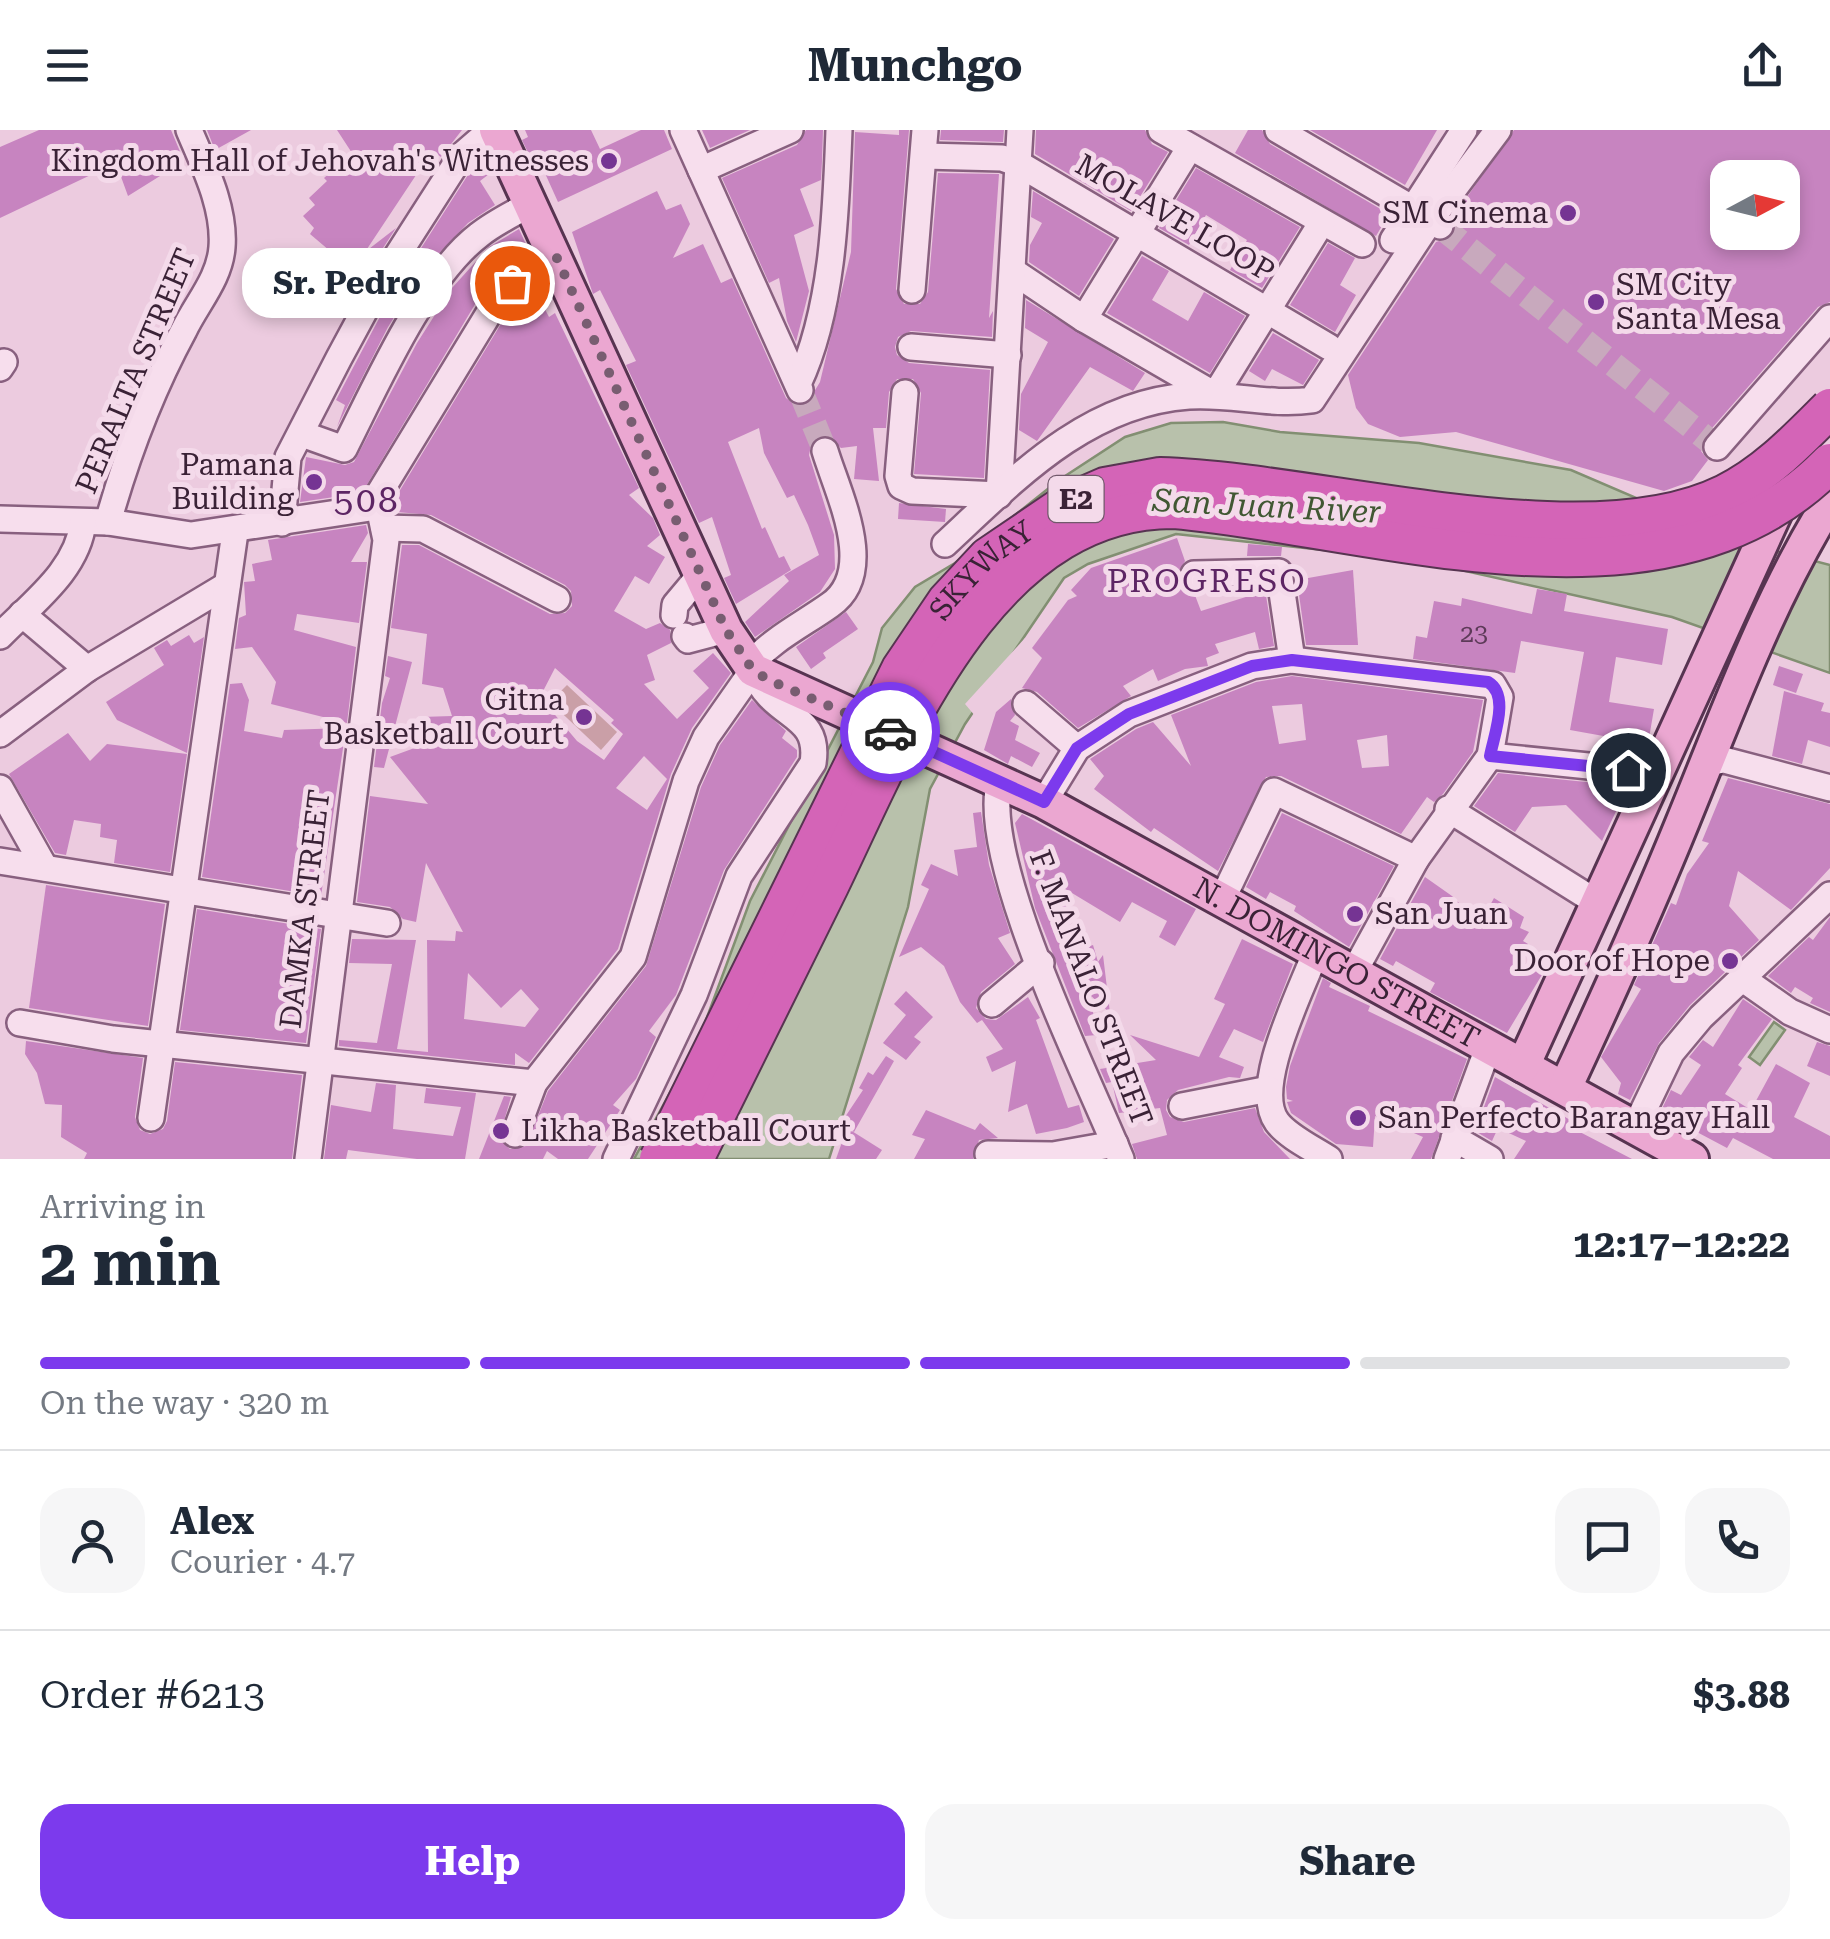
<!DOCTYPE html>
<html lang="en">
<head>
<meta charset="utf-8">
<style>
  body { margin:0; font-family:"Roboto Serif",serif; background:#f6f6f7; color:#1f2937; height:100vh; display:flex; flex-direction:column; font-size:38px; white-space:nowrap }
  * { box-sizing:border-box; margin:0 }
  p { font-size:32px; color:#747a83 }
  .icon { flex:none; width:55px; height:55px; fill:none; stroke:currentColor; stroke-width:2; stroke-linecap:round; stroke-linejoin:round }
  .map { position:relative; height:1029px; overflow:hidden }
  .sheet { display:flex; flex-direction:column; background:#fff; flex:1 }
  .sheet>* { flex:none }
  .needle { width:65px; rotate:83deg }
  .fabs { position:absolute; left:1710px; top:30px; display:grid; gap:20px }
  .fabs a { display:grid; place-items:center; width:90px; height:90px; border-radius:20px; background:#fff; box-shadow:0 5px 15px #0003; font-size:50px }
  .pin { position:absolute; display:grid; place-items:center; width:85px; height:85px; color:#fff; margin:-42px; border:5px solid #fff; border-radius:50%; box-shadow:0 2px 10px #0007 }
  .courier { position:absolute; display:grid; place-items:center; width:100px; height:100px; margin:-50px; border:8px solid #7c3aed; border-radius:50%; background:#fff; color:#222; box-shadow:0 2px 12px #0007 }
  .bubble { position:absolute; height:70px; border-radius:30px; background:#fff; box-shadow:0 5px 15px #0003; font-size:32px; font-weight:700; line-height:70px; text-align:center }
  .headline em { font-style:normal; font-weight:700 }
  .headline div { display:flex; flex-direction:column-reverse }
  .headline { display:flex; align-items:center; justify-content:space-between; height:170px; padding:0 40px }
  h1 { font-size:65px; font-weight:700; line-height:75px }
  .bar { display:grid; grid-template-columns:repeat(4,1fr); gap:15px 10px; align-content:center; height:120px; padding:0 40px }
  .bar i { height:12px; border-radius:8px; background:#e0e1e3 }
  .bar .current { background:#7c3aed }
  .bar p { grid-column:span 4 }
  .line { display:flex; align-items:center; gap:25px; padding:0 40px; border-top:2px solid #e0e1e3 }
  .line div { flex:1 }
  .round { display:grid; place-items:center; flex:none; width:105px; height:105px; border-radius:30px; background:#f6f6f7 }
  .button { display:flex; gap:20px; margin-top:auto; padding:20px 40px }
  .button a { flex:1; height:115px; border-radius:30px; background:#7c3aed; color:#fff; font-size:40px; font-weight:700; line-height:115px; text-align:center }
  .button a+a { background:#f6f6f7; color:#1f2937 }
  header { display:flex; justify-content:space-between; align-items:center; height:130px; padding:0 40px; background:#fff; font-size:45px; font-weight:700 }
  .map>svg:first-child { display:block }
  .green { fill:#ca9fa7 }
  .water { fill:#b8c1ab; stroke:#828f72; stroke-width:2.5 }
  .pier { fill:#eccbdf }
  .building { fill:#c784c0; fill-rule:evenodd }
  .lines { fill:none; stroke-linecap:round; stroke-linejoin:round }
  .minor-tunnel { stroke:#c8a9bd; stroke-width:25; stroke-dasharray:25 12; stroke-linecap:butt }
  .minor-casing { stroke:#88607f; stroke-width:30 }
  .major-casing { stroke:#573451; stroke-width:38 }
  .minor { stroke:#f7deed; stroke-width:25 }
  .major { stroke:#eba7d1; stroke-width:32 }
  .highway-bridge-casing { stroke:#573451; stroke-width:42; stroke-linecap:butt }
  .highway-bridge { stroke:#d464b7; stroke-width:38 }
  .done { stroke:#785d71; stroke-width:10; stroke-dasharray:0 18 }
  .route { stroke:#7c3aed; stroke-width:12 }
  .poi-dot { fill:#753493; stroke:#f4daea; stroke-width:4 }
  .labels { text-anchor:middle; stroke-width:10; stroke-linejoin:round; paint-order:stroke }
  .number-label { font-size:25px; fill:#5d3a58 }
  .shield { fill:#f4daea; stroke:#72596c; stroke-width:2.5 }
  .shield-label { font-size:28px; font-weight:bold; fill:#3a2236 }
  .poi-label { font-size:30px; fill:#3a2236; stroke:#f4daea; text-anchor:end }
  .street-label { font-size:30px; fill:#3a2236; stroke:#f4daea }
  .water-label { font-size:32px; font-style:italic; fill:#415833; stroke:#f4daea }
  .neighbourhood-label { font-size:32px; letter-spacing:2.5px; fill:#5d2564; stroke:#f4daea }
  .quarter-label { font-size:35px; letter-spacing:2.5px; fill:#5d2564; stroke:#f4daea }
</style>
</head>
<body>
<header><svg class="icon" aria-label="menu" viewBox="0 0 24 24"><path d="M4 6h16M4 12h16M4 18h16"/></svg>Munchgo<svg class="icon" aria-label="share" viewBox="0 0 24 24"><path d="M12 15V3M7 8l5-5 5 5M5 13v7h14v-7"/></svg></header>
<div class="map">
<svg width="1830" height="1029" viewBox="0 0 1830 1029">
  <rect width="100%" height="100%" fill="#eccbdf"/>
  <path class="green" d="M567 555 617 602 601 620 550 572Z"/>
  <g class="water">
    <path d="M1223 292 1280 302 1419 313 1571 340 1734 410 1830 435V543L1672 487 1416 430 1176 404 1088 434 1064 448 965 594 930 659 908 777 829 1029H634L699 909 750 771 873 532 882 498 915 457 955 433 1059 350 1125 307 1171 293Z"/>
    <path d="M1774 892 1785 900 1760 935 1749 927Z"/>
  </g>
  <path class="pier" d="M1025 508 1029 511 976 587 965 574Z"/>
  <g class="building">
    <path d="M39 0H171L184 31 128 66 116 33 0 88V17Z"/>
    <path d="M207 0H251L215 20Z"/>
    <path d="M337 0H462L441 27 432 21 365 122 396 98 363 149 310 104 314 98 303 86 315 75 309 68 327 51 324 48 352 23Z"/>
    <path d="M525 0H591L600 19 641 0H664L672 19 558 72 539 30 533 33 522 10 528 7Z"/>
    <path d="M702 0H750L710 18Z"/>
    <path d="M806 0H823L822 31 821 50 800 59 814 96 794 105 809 161 796 212 787 191 779 148 769 153 722 48 797 15Z"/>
    <path d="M899 0H909L896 159 904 174H920L928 162 938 43 999 44 989 188 993 181 992 207 911 201 898 207 895 217 897 225 909 233 990 240 984 348 914 344 921 263 913 249H897L889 262 886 298H873L879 351 854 349 857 316 841 318 827 305 812 311 809 325 834 405 835 439 820 462 755 507 745 492 789 451 784 445 819 425 808 395 794 365 787 368 764 323 759 298 728 312 762 399 765 397 779 428 784 426 791 440 736 474 724 448 731 445 712 387 699 393 626 235 636 231 600 160 593 164 572 102 657 61 666 80 681 74 690 94 673 128 703 114 721 153 732 148 786 268 797 276 806 275 820 252 851 122 855 2 899 5Z"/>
    <path d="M941 0H1004L1003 12 940 10Z"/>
    <path d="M1036 0H1145L1152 14 1168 22 1131 81 1035 24Z"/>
    <path d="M1248 0H1262L1270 14 1389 84 1376 106 1235 23Z"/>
    <path d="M1310 0H1437L1405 55Z"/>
    <path d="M1514 0H1830V172L1818 177 1705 306 1701 321 1708 330 1692 351 1664 361 1456 302 1400 307 1368 294 1356 278 1348 245 1436 112 1452 107 1453 87ZM1728 48H1782V102H1728Z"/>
    <path d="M486 26 493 41 480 51 495 75 468 93 425 138 388 197 337 297 345 275 336 270 393 162 473 37Z"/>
    <path d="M1196 38 1300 97 1262 158 1230 140 1247 110 1206 85 1189 115 1159 98Z"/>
    <path d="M1033 61 1114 109 1079 166 1029 132 1030 115 1042 93 1031 87Z"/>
    <path d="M519 99 530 123 500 142 480 166 362 363 300 372 306 327 345 335 354 332 417 213 452 158 489 117Z"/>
    <path d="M1328 113 1355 128 1340 155 1356 165 1335 202 1290 175Z"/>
    <path d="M1142 126 1169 141 1152 170 1188 191 1204 162 1245 186 1210 243 1107 183Z"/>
    <path d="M534 158 549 187 555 183 639 358 629 365 653 388 660 405 647 416 665 427 649 454 635 446 614 481 646 499 660 493 670 500 671 513 647 525 655 550 644 554 677 589 709 558 693 541 713 523 731 543 692 598 671 644 618 819 529 933 515 923V935L339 916V910L377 913 392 834 349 833 352 809 416 810 397 919 428 922 427 810 455 811 456 801 463 802 426 733 416 792 403 789 390 777 357 772 370 666 428 674 390 627 420 616 421 587 452 586 443 558 422 554 427 504 391 498 402 415H419L550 484 565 483 572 476 571 461 565 455 431 385 397 382 394 370 507 184ZM555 538 614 590 611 593 623 604 604 630 577 611 540 567ZM644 626 667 649 647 680 616 658ZM468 843 501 878 521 859 539 879 525 897 464 889Z"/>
    <path d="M1026 170 1145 243 1133 261 1090 237 1037 311 1019 300 1021 264 1048 212 1025 198Z"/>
    <path d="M1273 203 1319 230 1303 255 1272 239 1265 251 1249 241Z"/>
    <path d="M899 373 946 379 945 392 898 389Z"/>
    <path d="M366 395 368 403 351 432H367L359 493 297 484 294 500 356 517 347 593 271 574 276 552 270 543 252 517 235 519 239 488 246 485 244 452 255 451 252 434 272 430 268 410Z"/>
    <path d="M1177 408 1185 431 1178 443 1180 452 1193 460 1201 481 1249 466 1248 459H1265L1274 516 1259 519 1255 502 1215 514 1219 523 1206 528 1208 536 1185 539 1158 551 1153 539 1123 556 1131 566 1078 598 1037 562 1022 558 1042 528 1032 518 1068 470 1077 466 1071 460 1091 438Z"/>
    <path d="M1248 414 1282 417 1281 426H1247Z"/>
    <path d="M1353 440 1358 515H1306L1297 450Z"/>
    <path d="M1537 459 1567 464 1564 481 1668 499 1662 535 1616 527 1609 572 1654 579 1648 614 1570 600 1584 522 1521 511 1515 543 1413 529 1416 506 1427 508 1434 471 1461 476 1462 468 1532 484Z"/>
    <path d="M846 482 858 499 823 523 826 528 811 539 796 517Z"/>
    <path d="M189 505 194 513 204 507 187 623 117 590 106 572 164 535 154 518 167 510 171 516Z"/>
    <path d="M388 526 412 532 384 638 374 637 382 573 390 548 385 546Z"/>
    <path d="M1779 536 1803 544 1796 563 1773 555Z"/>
    <path d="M1292 546 1483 570 1473 622 1443 664 1434 672 1427 667 1401 704 1281 646 1266 647 1218 741 1154 698 1151 702 1094 659 1104 646 1090 629 1136 599 1153 592 1191 636 1171 585 1256 552ZM1302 574 1306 610 1279 614 1272 576ZM1387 605 1389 636 1362 638 1357 610Z"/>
    <path d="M242 553 249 570 244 601 282 608 284 600 346 598 321 766 202 747 230 554Z"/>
    <path d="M1784 561 1824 573 1821 581 1830 583V617L1808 610 1802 634 1772 626Z"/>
    <path d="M1011 569 1015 585 1010 591 1019 596 1015 610 1040 623 1032 637 1011 626 1008 634 984 620 996 582Z"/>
    <path d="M752 570 786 601 782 608 797 620V627L724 740 676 865 649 901 656 907 636 949 613 975 620 980 588 1029H558L547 1021 543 1029H479L504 966 511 967 499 1008 510 1019 526 1016 548 961 646 836 701 657 720 615Z"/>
    <path d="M68 603 90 631 107 614 187 624 170 742 114 733 117 710 100 707 101 694 74 690 66 725 55 723 9 644Z"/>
    <path d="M1498 643 1626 656H1628L1602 711 1566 675 1532 677 1515 702 1474 676Z"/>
    <path d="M1728 648 1830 674V738L1791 780 1738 741 1729 776 1759 810 1690 875 1659 913 1630 970 1618 964 1621 953 1601 927 1641 859 1634 855 1671 773 1676 775 1687 744 1709 713 1702 711Z"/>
    <path d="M981 682 989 735 1010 803 998 808 1015 834 981 862 976 878 986 889 996 890 1028 867 1040 888 1036 890 1068 978 1079 975 1084 992 1067 998 1036 1004 1027 974 1008 982 1016 931 992 942 986 927 1003 919 982 890 977 893 960 872 944 836 921 817 899 827 929 759 921 755 931 734 958 746 954 720 977 717 973 683Z"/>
    <path d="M1282 683 1394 736 1349 817 1294 781 1296 776 1270 762 1266 769 1246 757Z"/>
    <path d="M1022 684 1196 779 1175 816 1159 807 1167 791 1132 772 1120 792 1062 757 1076 821 1093 815 1098 832 1103 825 1110 883 1090 865 1097 905 1085 906 1035 778 1015 693Z"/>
    <path d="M1425 747 1452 766 1480 794 1494 768 1524 787 1520 798 1529 802 1523 811 1528 814 1518 830 1543 843 1507 903 1430 862 1435 853 1396 831 1393 836 1380 829Z"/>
    <path d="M46 755 165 774 148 896 29 878Z"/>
    <path d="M197 779 321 799 306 913 180 900Z"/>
    <path d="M1830 787V882L1810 873 1813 868 1795 857 1791 863 1768 846 1809 807 1813 810Z"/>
    <path d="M1242 809 1293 834 1263 912 1234 899 1219 927 1244 937 1240 948 1229 947 1178 960 1167 970 1166 980 1170 987 1184 992 1255 978 1264 1002 1290 1029H1137L1132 1014 1167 1005 1160 978 1119 983 1112 952 1106 953 1100 939 1156 930 1130 905 1199 927 1225 874 1214 869Z"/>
    <path d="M1323 848 1331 853 1329 857 1370 876 1368 881 1467 929 1431 1029H1411L1423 1007 1375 986 1373 1017 1336 1014 1291 983 1287 972 1293 971 1287 969 1286 957 1290 936Z"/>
    <path d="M906 861 933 887 914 907 921 912 906 930 883 913 906 885 894 874Z"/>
    <path d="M1743 869 1772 889 1738 935 1742 938 1725 964 1751 980 1776 934 1810 953 1794 987 1830 1006V1029H1773L1733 1008 1727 1018 1678 992 1675 997 1658 987 1671 960 1681 965 1701 935 1689 927 1703 910 1713 917Z"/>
    <path d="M26 911 143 928 135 987 140 1000 150 1004 163 999 167 991 175 932 302 945 292 1029H84L87 1023 61 1007 62 975 45 974 37 943 25 924Z"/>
    <path d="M1817 912 1830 916V946L1807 936Z"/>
    <path d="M886 926 894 931 854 1002 841 993 863 960 859 958 868 942 873 945Z"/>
    <path d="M1495 947 1579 995 1576 1000 1632 1029H1514L1526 1011 1498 998 1492 1011 1475 1001Z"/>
    <path d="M376 953 396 955 393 999 453 1006 461 977 424 973 426 958 476 963 465 1029H417L348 1020 346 1029H324L331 975 371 982Z"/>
    <path d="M926 980 975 1000 980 993 998 1008 979 1010 973 1029H914L925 1009 912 1005Z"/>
    <path d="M847 998 882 1020 876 1029H836Z"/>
  </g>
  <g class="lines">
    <g class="minor-tunnel">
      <path d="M1440 96 1717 317"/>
      <path d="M800 260 825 321"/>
    </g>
    <g class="minor-casing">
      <g id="minor">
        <path d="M683 0 800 260"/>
        <path d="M1161 0 1362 114"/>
        <path d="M1278 0 1413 79"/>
        <path d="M924 26 1002 28 1019 34 1329 217"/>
        <path d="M701 40 790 0"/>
        <path d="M1440 96 1432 88 1498 0"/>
        <path d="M1393 110 1464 0"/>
        <path d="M1014 142 1084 189 1215 265 1322 92"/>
        <path d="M912 160 925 0"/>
        <path d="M1084 189 1190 17"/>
        <path d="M911 217 1008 225"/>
        <path d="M0 238 4 232"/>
        <path d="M798 254C833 179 836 82 839 0"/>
        <path d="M905 263 898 346 901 356 912 361 999 365 1020 0"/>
        <path d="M302 304 344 319C376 256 423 148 479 105 495 92 515 83 532 73"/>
        <path d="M1717 317 1830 188"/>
        <path d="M0 389 108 392 191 405 377 377"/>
        <path d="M108 392C126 328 152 259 184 200 197 173 220 148 222 117 225 77 204 36 189 0"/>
        <path d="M282 393 288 327 339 228 379 154 461 26 491 0"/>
        <path d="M384 398 423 399 557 469"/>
        <path d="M945 414C1016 348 1087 273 1189 266 1231 263 1270 276 1312 270L1432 88"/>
        <path d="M1194 444 1279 442 1292 530"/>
        <path d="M22 484 87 539"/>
        <path d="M674 485 675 475 701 444"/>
        <path d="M0 506C32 473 78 440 83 392"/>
        <path d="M685 506 688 510 726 500"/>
        <path d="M749 536C772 509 802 495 830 475 878 442 838 364 825 321"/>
        <path d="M1026 574 1077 618"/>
        <path d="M0 604 87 539 227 455"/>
        <path d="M1490 626 1628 640 1657 638"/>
        <path d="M1712 632 1724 630 1830 658"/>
        <path d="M1000 650C977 727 1089 949 1121 1029"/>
        <path d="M0 658 45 738"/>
        <path d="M1044 672 1077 618 1129 584 1252 536 1292 530 1493 555 1500 567 1490 626 1416 729 1354 842"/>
        <path d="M1448 679 1585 765"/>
        <path d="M0 731 387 793"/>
        <path d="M1221 772 1274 661 1416 729"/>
        <path d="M1316 821C1302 860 1251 957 1277 992 1288 1007 1314 1019 1329 1029"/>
        <path d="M1743 849 1790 882 1830 900"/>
        <path d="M992 874 1041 833"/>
        <path d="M20 893 113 909 534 953"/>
        <path d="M1182 976 1269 959"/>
        <path d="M151 988 235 402"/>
        <path d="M1635 998 1671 923 1701 887 1830 765"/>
        <path d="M515 1004 534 953 633 827 686 651 706 607 753 540"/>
        <path d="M1454 1008 1490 1029"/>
        <path d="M988 1024 1053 1025 1115 1014"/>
        <path d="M308 1029 386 410 377 367 494 175 512 153 556 126"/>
        <path d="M616 1029 694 865 739 746 813 633C821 581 772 590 753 540"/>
        <path d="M1447 1029 1488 918"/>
      </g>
    </g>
    <g class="major-casing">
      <g id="major">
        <path id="s1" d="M496 0 726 500 753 540 1044 672 1692 1029"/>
        <path d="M1523 936 1785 362"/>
        <path d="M1565 958C1606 870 1646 782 1683 691 1727 584 1768 470 1830 371"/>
      </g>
    </g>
    <use href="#minor" class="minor"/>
    <use href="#major" class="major"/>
    <g class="highway-bridge-casing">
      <g id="highway-bridge">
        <path id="s2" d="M659 1029 901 539 947 471 988 427 1066 374 1105 357 1160 347C1317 351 1585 433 1725 364 1766 344 1798 310 1830 278"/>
        <path d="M694 1029C739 938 784 847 829 756 897 616 985 378 1174 379 1379 397 1666 501 1830 333"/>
      </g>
    </g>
    <use href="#highway-bridge" class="highway-bridge"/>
  </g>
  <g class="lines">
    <path class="done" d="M512 153 556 126 726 500 750 536 766 549 890 602"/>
    <path class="route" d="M890 602 1044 672 1077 618 1129 584 1252 536 1292 530 1488 552C1510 565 1494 605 1490 626L1628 640"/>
  </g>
  <g class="poi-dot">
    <circle cx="609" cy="31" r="10"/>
    <circle cx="1568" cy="83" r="10"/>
    <circle cx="1596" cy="172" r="10"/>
    <circle cx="314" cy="352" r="10"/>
    <circle cx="584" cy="587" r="10"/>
    <circle cx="1355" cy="784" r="10"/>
    <circle cx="1730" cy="831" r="10"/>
    <circle cx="1358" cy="988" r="10"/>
    <circle cx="501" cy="1001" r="10"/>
  </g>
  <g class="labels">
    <g class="number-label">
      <text x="1474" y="512">23</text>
    </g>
    <rect class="shield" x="1048.5" y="346" width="55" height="46" rx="8"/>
    <g class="shield-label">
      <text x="1076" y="379">E2</text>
    </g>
    <g class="poi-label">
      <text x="589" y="41">Kingdom Hall of Jehovah's Witnesses</text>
      <text x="1548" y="93">SM Cinema</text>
      <text x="1616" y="165" text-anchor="start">SM City<tspan x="1616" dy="34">Santa Mesa</tspan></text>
      <text x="294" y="345">Pamana<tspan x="294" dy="34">Building</tspan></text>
      <text x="564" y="580">Gitna<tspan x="564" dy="34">Basketball Court</tspan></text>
      <text x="1375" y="794" text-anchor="start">San Juan</text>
      <text x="1710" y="841">Door of Hope</text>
      <text x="1378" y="998" text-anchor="start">San Perfecto Barangay Hall</text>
      <text x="521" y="1011" text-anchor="start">Likha Basketball Court</text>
    </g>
    <g class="street-label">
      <text transform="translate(1175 88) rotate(30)" y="10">MOLAVE LOOP</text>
      <text transform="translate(136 241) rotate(-67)" y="10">PERALTA STREET</text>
      <text dy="10" stroke="none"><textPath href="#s2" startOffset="675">SKYWAY</textPath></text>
      <text transform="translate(305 779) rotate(-83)" y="10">DAMKA STREET</text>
      <text dy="10" stroke="none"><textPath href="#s1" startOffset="1252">N. DOMINGO STREET</textPath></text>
      <text transform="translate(1091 858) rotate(69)" y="10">F. MANALO STREET</text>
    </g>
    <g class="water-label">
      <text transform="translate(1267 376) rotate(3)" y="11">San Juan River</text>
    </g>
    <g class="neighbourhood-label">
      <text x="1207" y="462">PROGRESO</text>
    </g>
    <g class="quarter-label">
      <text x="367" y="382">508</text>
    </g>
  </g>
</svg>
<div class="fabs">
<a><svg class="needle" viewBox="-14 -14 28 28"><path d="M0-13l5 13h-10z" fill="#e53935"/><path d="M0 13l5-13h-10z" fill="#747a83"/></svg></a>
</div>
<div class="pin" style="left:512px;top:153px;background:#ea580c"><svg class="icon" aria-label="bag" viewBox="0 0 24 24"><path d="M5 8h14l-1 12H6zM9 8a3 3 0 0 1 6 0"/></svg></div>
<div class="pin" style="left:1628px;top:640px;background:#1f2937"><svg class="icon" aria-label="home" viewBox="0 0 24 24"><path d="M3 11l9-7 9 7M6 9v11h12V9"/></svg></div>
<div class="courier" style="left:890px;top:602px"><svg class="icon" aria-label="car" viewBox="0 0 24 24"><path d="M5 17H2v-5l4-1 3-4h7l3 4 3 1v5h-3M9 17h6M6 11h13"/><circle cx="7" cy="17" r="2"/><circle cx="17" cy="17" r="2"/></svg></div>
<div class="bubble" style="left:242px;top:118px;width:210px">Sr. Pedro</div>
</div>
<section class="sheet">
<div class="headline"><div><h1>2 min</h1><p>Arriving in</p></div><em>12:17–12:22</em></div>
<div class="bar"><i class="current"></i><i class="current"></i><i class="current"></i><i></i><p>On the way · 320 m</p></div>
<div class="line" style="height:180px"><a class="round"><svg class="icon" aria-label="person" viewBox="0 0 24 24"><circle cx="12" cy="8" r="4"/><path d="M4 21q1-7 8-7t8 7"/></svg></a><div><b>Alex</b><p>Courier · 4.7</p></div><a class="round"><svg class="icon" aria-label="chat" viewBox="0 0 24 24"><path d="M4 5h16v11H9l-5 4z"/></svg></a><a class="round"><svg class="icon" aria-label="phone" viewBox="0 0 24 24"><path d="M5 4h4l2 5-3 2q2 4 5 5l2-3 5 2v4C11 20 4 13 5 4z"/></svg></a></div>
<div class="line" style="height:130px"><div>Order #6213</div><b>$3.88</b></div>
<div class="button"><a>Help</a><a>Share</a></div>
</section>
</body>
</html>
